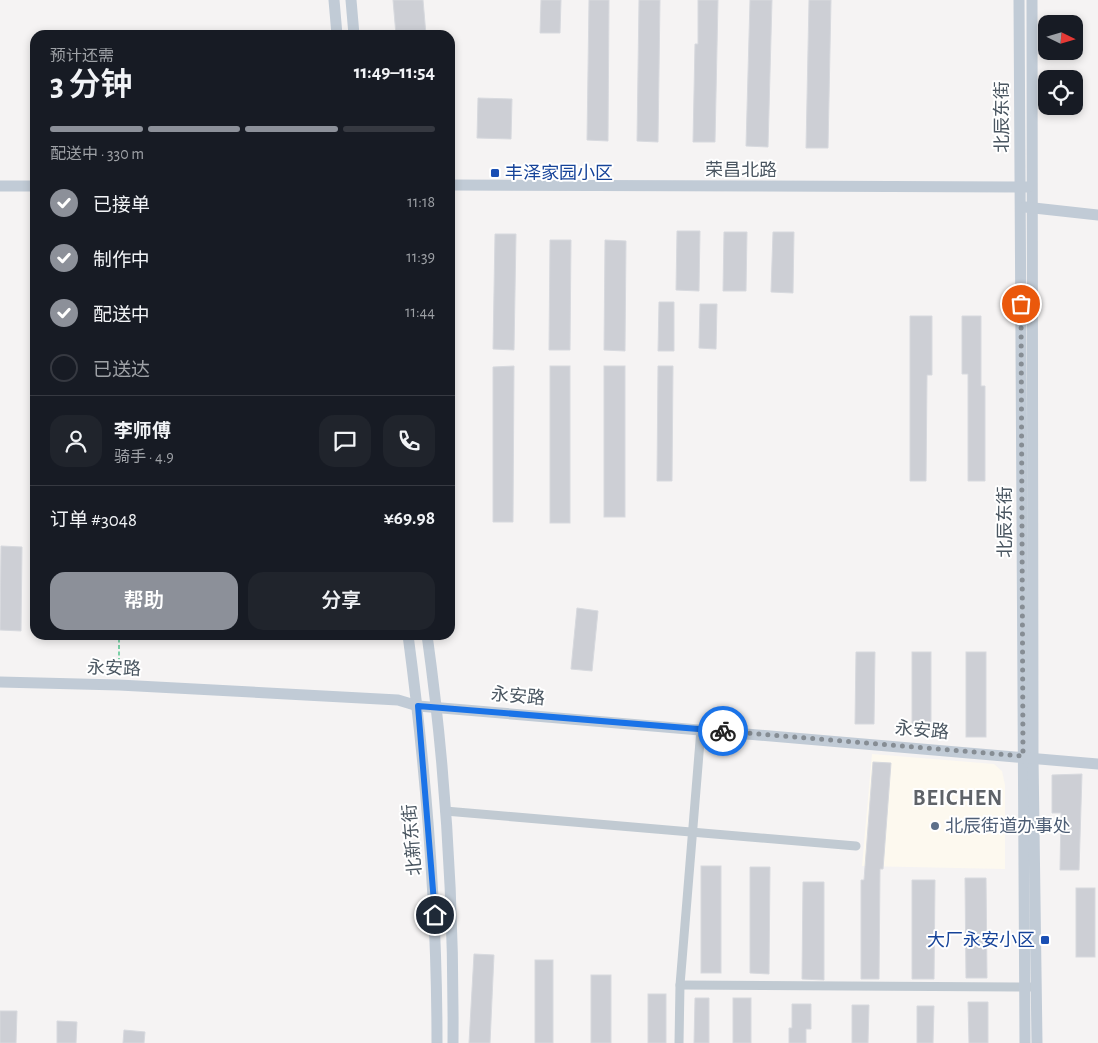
<!DOCTYPE html>
<html lang="zh">
<head>
<meta charset="utf-8">
<style>
  body { margin:0; font-family:"Alegreya Sans","Noto Sans SC",sans-serif; background:#20242c; color:#f1f3f6; height:100vh; display:flex; flex-direction:column; font-size:19px; white-space:nowrap }
  * { box-sizing:border-box; margin:0 }
  p { font-size:16px; color:#9ea1a6 }
  .icon { flex:none; width:28px; height:28px; fill:none; stroke:currentColor; stroke-width:2; stroke-linecap:round; stroke-linejoin:round }
  .map { position:relative; flex:1; overflow:hidden }
  .details { position:absolute; left:30px; top:30px; width:425px; height:610px; display:flex; flex-direction:column; background:#171b24; border-radius:15px; box-shadow:0 2px 8px #0003 }
  .details>* { flex:none }
  .needle { width:32px; rotate:95deg }
  .fabs { position:absolute; left:1038px; top:15px; display:grid; gap:10px }
  .fabs a { display:grid; place-items:center; width:45px; height:45px; border-radius:10px; background:#171b24; box-shadow:0 2px 8px #0003; font-size:25px }
  .pin { position:absolute; display:grid; place-items:center; width:42px; height:42px; color:#fff; margin:-21px; border:2px solid #fff; border-radius:50%; box-shadow:0 1px 5px #0007 }
  .courier { position:absolute; display:grid; place-items:center; width:50px; height:50px; margin:-25px; border:4px solid #1a73e8; border-radius:50%; background:#fff; color:#222; box-shadow:0 1px 6px #0007 }
  .summary em { font-style:normal; font-weight:600 }
  .summary div { display:flex; flex-direction:column-reverse }
  .summary { display:flex; align-items:center; justify-content:space-between; height:85px; padding:0 20px }
  h1 { font-size:32px; font-weight:600; line-height:38px }
  .bar { display:grid; grid-template-columns:repeat(4,1fr); gap:8px 5px; align-content:center; height:60px; padding:0 20px }
  .bar i { height:6px; border-radius:4px; background:#363941 }
  .bar .current { background:#8c9099 }
  .bar p { grid-column:span 4 }
  .line { display:flex; align-items:center; gap:12px; padding:0 20px; border-top:1px solid #363941 }
  .line div { flex:1 }
  .round { display:grid; place-items:center; flex:none; width:52px; height:52px; border-radius:15px; background:#20242c }
  ol { padding:0 20px; list-style:none }
  li { display:flex; align-items:center; gap:15px; height:55px }
  li p { margin-inline-start:auto }
  li .icon { padding:5px; border-radius:50%; background:#8c9099; color:#fff; stroke-width:4 }
  li:last-child { color:#9ea1a6 }
  li i { width:28px; height:28px; border:2px solid #363941; border-radius:50% }
  .button { display:flex; gap:10px; margin-top:auto; padding:10px 20px }
  .button a { flex:1; height:58px; border-radius:15px; background:#8c9099; color:#fff; font-size:20px; font-weight:600; line-height:58px; text-align:center }
  .button a+a { background:#20242c; color:#f1f3f6 }
  .map>svg:first-child { display:block }
  .commercial { fill:#fdf9ef }
  .building { fill:#cdcfd5; stroke:#d7d9de }
  .lines { fill:none; stroke-linecap:round; stroke-linejoin:round }
  .path { stroke:#7ad0a6; stroke-width:2; stroke-dasharray:4 2.5; stroke-linecap:butt }
  .street { stroke:#c1cad2; stroke-width:9 }
  .secondary { stroke:#c1cbd6; stroke-width:11 }
  .done { stroke:#868d94; stroke-width:5; stroke-dasharray:0 9 }
  .route { stroke:#1a73e8; stroke-width:6 }
  .transit-dot { fill:#1a4fb4; stroke:#fff; stroke-width:2 }
  .service-dot { fill:#5c6f8a; stroke:#fff; stroke-width:2 }
  .labels { text-anchor:middle; stroke-width:4; stroke-linejoin:round; paint-order:stroke }
  .street-label { font-size:18px; fill:#4a5661; stroke:#fff }
  .transit-label { font-size:18px; fill:#164399; stroke:#fff; text-anchor:start }
  .service-label { font-size:18px; fill:#4e5e75; stroke:#fff; text-anchor:start }
  .district-label { font-size:22px; font-weight:bold; letter-spacing:1px; fill:#5f6368; stroke:#fff }
</style>
</head>
<body>
<div class="map">
<svg width="1098" height="1043" viewBox="0 0 1098 1043">
  <rect width="100%" height="100%" fill="#f5f3f3"/>
  <path class="commercial" d="M872 754 994 764 1002 771 1005 785V869L862 866Z"/>
  <g class="building">
    <path d="M393 0H423L426 35H396Z"/>
    <path d="M541 0H561L560 33H540Z"/>
    <path d="M589 0H609L608 141 587 140Z"/>
    <path d="M639 0H660L658 142 637 141Z"/>
    <path d="M698 0H718L715 142H693L695 44H698Z"/>
    <path d="M750 0H772L768 147 746 146Z"/>
    <path d="M809 0H831L828 148H806Z"/>
    <path d="M478 98 512 99 511 139 477 138Z"/>
    <path d="M677 231H700L699 291 676 290Z"/>
    <path d="M724 232H747L746 291H723Z"/>
    <path d="M773 232H794L793 293 771 292Z"/>
    <path d="M495 234H516L514 350 493 349Z"/>
    <path d="M550 240H571L570 350H549Z"/>
    <path d="M605 240 626 241 625 351 604 350Z"/>
    <path d="M659 302H674V351H658Z"/>
    <path d="M700 304H717L716 349 699 348Z"/>
    <path d="M910 316H932V375H927L926 481H910Z"/>
    <path d="M962 316H981V386H985V481H968V374H962Z"/>
    <path d="M514 366 513 522H493V367Z"/>
    <rect x="550" y="366" width="20" height="157"/>
    <rect x="604" y="366" width="21" height="151"/>
    <path d="M658 366H673L672 481H657Z"/>
    <path d="M1 546 22 547 21 631 0 630Z"/>
    <path d="M577 608 598 611 592 671 571 669Z"/>
    <path d="M856 652H875L874 724H855Z"/>
    <rect x="912" y="652" width="19" height="76"/>
    <rect x="966" y="652" width="20" height="85"/>
    <path d="M873 762 891 763 883 869H880L879 979H861V880H864Z"/>
    <path d="M1082 774 1079 870H1060L1061 813H1052V775Z"/>
    <rect x="701" y="866" width="20" height="107"/>
    <path d="M750 867H770L769 974 750 973Z"/>
    <path d="M965 878H986L987 978H966Z"/>
    <path d="M912 880H935L934 979H912Z"/>
    <path d="M803 882H824V980L802 979Z"/>
    <rect x="1076" y="888" width="19" height="69"/>
    <path d="M474 954 494 955 490 1043H469Z"/>
    <rect x="535" y="960" width="18" height="83"/>
    <rect x="591" y="975" width="20" height="68"/>
    <rect x="648" y="994" width="18" height="49"/>
    <path d="M695 998H709V1043H694Z"/>
    <rect x="733" y="998" width="18" height="45"/>
    <path d="M968 1002H988V1043H969Z"/>
    <path d="M792 1004H811V1029H806V1043H789V1028H792Z"/>
    <path d="M852 1005H869L868 1043H852Z"/>
    <path d="M917 1006H934L933 1043H917Z"/>
    <path d="M0 1011H17L16 1043H0Z"/>
    <path d="M57 1021 77 1022 76 1043H57Z"/>
    <path d="M124 1030 145 1032 144 1043H123Z"/>
  </g>
  <g class="lines">
    <path class="path" d="M119 675V635"/>
    <g class="street">
      <path d="M445 811 856 846"/>
      <path d="M680 985 1031 987"/>
      <path d="M679 1043 680 985 701 729"/>
    </g>
    <g class="secondary">
      <path d="M334 0 337 35"/>
      <path d="M351 0 354 35"/>
      <path d="M1019 0 1025 1043"/>
      <path d="M1032 0 1033 757 1037 1043"/>
      <path d="M450 185 1028 187"/>
      <path d="M0 186H35"/>
      <path d="M1025 207 1098 215"/>
      <path d="M408 635C426 770 437 906 437 1043"/>
      <path d="M427 635C446 770 454 907 453 1043"/>
      <path d="M0 682 119 685 398 700 418 706 1098 764"/>
    </g>
  </g>
  <g class="lines">
    <path class="done" d="M723 731 1023 756 1021 304"/>
    <path class="route" d="M435 915 418 706 723 731"/>
  </g>
  <g class="transit-dot">
    <rect x="490" y="168" width="10" height="10" rx="2.5"/>
    <rect x="1040" y="935" width="10" height="10" rx="2.5"/>
  </g>
  <circle class="service-dot" cx="935" cy="826" r="5"/>
  <g class="labels">
    <g class="street-label">
      <text transform="translate(1002 117) rotate(-90)" y="6">北辰东街</text>
      <text x="741" y="176">荣昌北路</text>
      <text transform="translate(1005 522) rotate(-90)" y="6">北辰东街</text>
      <text transform="translate(114 668) rotate(2)" y="6">永安路</text>
      <text transform="translate(518 696) rotate(5)" y="6">永安路</text>
      <text transform="translate(922 730) rotate(5)" y="6">永安路</text>
      <text transform="translate(412 840) rotate(-95)" y="6">北新东街</text>
    </g>
    <g class="transit-label">
      <text x="505" y="179">丰泽家园小区</text>
      <text x="1035" y="946" text-anchor="end">大厂永安小区</text>
    </g>
    <g class="service-label">
      <text x="945" y="832">北辰街道办事处</text>
    </g>
    <g class="district-label">
      <text x="958" y="805">BEICHEN</text>
    </g>
  </g>
</svg>
<div class="fabs">
<a><svg class="needle" viewBox="-14 -14 28 28"><path d="M0-13l5 13h-10z" fill="#e53935"/><path d="M0 13l5-13h-10z" fill="#9ea1a6"/></svg></a>
<a><svg class="icon" aria-label="locate" viewBox="0 0 24 24"><circle cx="12" cy="12" r="6"/><path d="M12 2v4M12 18v4M2 12h4M18 12h4"/></svg></a>
</div>
<div class="pin" style="left:1021px;top:304px;background:#ea580c"><svg class="icon" aria-label="bag" viewBox="0 0 24 24"><path d="M5 8h14l-1 12H6zM9 8a3 3 0 0 1 6 0"/></svg></div>
<div class="pin" style="left:435px;top:915px;background:#1f2937"><svg class="icon" aria-label="home" viewBox="0 0 24 24"><path d="M3 11l9-7 9 7M6 9v11h12V9"/></svg></div>
<div class="courier" style="left:723px;top:731px"><svg class="icon" aria-label="bike" viewBox="0 0 24 24"><circle cx="6" cy="16" r="4"/><circle cx="18" cy="16" r="4"/><path d="M6 16l4-8h5l3 8M10 8l3 8H6M13 5h3"/></svg></div>
<section class="details">
<div class="summary"><div><h1>3 分钟</h1><p>预计还需</p></div><em>11:49–11:54</em></div>
<div class="bar"><i class="current"></i><i class="current"></i><i class="current"></i><i></i><p>配送中 · 330 m</p></div>
<ol>
<li><svg class="icon" aria-label="check" viewBox="0 0 24 24"><path d="M5 12l5 5 9-10"/></svg>已接单<p>11:18</p></li>
<li><svg class="icon" aria-label="check" viewBox="0 0 24 24"><path d="M5 12l5 5 9-10"/></svg>制作中<p>11:39</p></li>
<li><svg class="icon" aria-label="check" viewBox="0 0 24 24"><path d="M5 12l5 5 9-10"/></svg>配送中<p>11:44</p></li>
<li><i></i>已送达</li>
</ol>
<div class="line" style="height:90px"><a class="round"><svg class="icon" aria-label="person" viewBox="0 0 24 24"><circle cx="12" cy="8" r="4"/><path d="M4 21q1-7 8-7t8 7"/></svg></a><div><b>李师傅</b><p>骑手 · 4.9</p></div><a class="round"><svg class="icon" aria-label="chat" viewBox="0 0 24 24"><path d="M4 5h16v11H9l-5 4z"/></svg></a><a class="round"><svg class="icon" aria-label="phone" viewBox="0 0 24 24"><path d="M5 4h4l2 5-3 2q2 4 5 5l2-3 5 2v4C11 20 4 13 5 4z"/></svg></a></div>
<div class="line" style="height:65px"><div>订单 #3048</div><b>¥69.98</b></div>
<div class="button"><a>帮助</a><a>分享</a></div>
</section>
</div>
</body>
</html>
